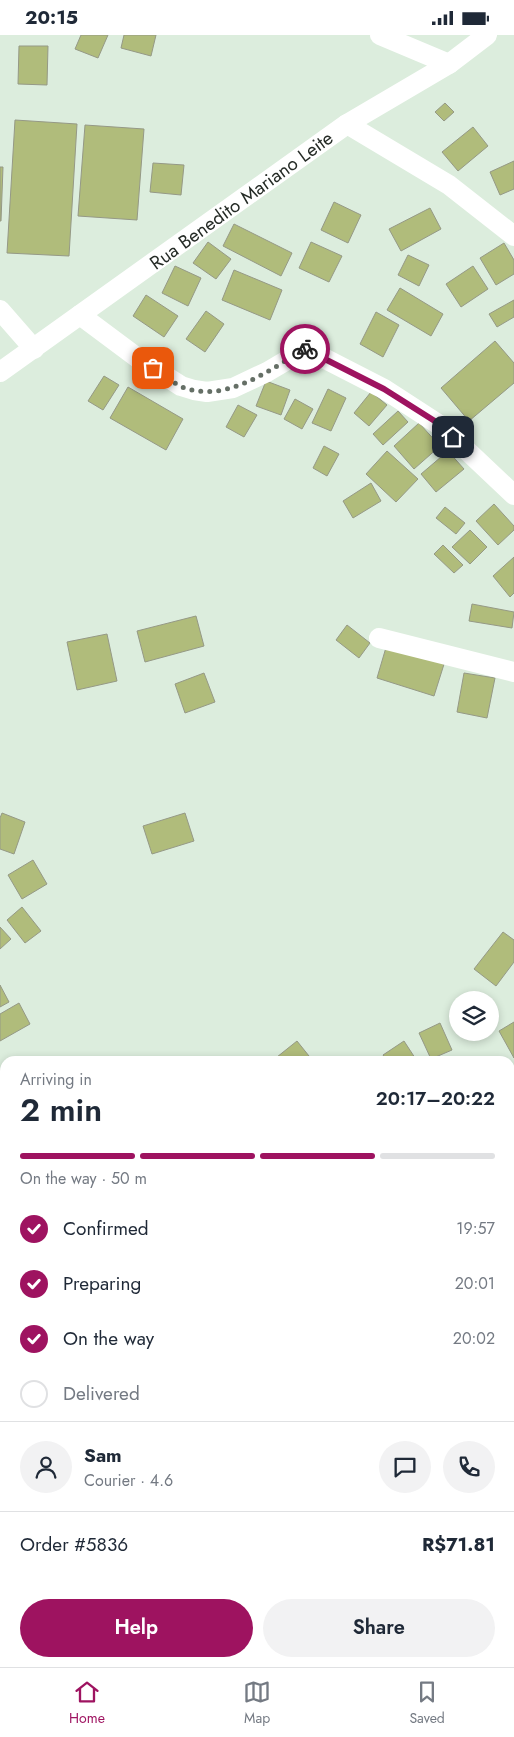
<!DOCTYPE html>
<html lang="en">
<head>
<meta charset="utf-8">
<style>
  body { margin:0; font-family:Jost,sans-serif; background:#f2f2f3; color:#1f2937; height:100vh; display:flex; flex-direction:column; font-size:19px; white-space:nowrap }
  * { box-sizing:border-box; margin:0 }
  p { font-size:16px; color:#747a83 }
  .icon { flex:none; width:28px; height:28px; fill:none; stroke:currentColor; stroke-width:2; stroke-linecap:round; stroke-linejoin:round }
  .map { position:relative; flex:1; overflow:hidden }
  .sheet { position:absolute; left:0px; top:1021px; width:515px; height:611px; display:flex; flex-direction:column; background:#fff; border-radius:15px 15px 0 0; box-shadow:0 2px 8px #0003 }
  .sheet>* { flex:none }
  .controls { position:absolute; left:449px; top:956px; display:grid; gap:10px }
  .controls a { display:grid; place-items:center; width:50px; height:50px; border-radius:50%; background:#fff; box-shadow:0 2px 8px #0003; font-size:25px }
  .pin { position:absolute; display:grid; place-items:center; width:42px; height:42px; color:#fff; margin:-21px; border-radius:10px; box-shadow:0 2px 8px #0006 }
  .courier { position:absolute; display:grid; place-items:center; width:50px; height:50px; margin:-25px; border:4px solid #9e1360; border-radius:50%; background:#fff; color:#222; box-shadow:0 1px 6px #0007 }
  .headline em { font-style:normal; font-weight:600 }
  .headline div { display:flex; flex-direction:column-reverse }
  .headline { display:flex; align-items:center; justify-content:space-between; height:85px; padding:0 20px }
  h1 { font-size:32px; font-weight:600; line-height:38px }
  .bar { display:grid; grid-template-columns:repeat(4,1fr); gap:8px 5px; align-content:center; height:60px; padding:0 20px }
  .bar i { height:6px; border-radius:4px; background:#e0e1e3 }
  .bar .current { background:#9e1360 }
  .bar p { grid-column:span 4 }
  .line { display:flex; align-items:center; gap:12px; padding:0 20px; border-top:1px solid #e0e1e3 }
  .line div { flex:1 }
  .round { display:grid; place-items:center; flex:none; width:52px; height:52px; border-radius:26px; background:#f2f2f3 }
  ol { padding:0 20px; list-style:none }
  li { display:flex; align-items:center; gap:15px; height:55px }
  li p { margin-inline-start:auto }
  li .icon { padding:5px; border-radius:50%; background:#9e1360; color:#fff; stroke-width:4 }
  li:last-child { color:#747a83 }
  li i { width:28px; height:28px; border:2px solid #e0e1e3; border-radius:50% }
  .action { display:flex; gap:10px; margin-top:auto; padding:10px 20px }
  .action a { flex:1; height:58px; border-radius:30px; background:#9e1360; color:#fff; font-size:20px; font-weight:600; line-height:58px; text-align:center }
  .action a+a { background:#f2f2f3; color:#1f2937 }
  .status { display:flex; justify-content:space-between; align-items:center; height:35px; padding:0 25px; background:#fff; direction:ltr }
  .status svg { height:14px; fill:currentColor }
  .dock { display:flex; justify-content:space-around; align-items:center; height:70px; border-top:1px solid #e0e1e3; background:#fff; font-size:14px; color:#747a83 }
  .dock a { display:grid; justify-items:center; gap:2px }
  .dock .current { color:#9e1360 }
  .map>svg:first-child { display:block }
  .building { fill:#b0bc7b; stroke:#959986 }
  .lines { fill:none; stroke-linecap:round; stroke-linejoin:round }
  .street { stroke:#fff; stroke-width:20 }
  .done { stroke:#656f66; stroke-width:5; stroke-dasharray:0 9 }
  .route { stroke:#9e1360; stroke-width:6 }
  .labels { text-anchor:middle; stroke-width:4; stroke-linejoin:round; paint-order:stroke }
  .street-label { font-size:19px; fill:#252b26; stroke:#fff }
</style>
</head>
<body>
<div class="status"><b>20:15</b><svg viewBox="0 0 49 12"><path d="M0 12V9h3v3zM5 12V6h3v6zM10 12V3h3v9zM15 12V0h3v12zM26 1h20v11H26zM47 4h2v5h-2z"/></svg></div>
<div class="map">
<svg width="514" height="1632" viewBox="0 0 514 1632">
  <rect width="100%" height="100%" fill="#dceddd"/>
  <g class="building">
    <path d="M81 0H108L98 23 75 14Z"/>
    <path d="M124 0H156L151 21 121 13Z"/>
    <path d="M19 11H48L47 50 18 49Z"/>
    <path d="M445 68 454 77 444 86 435 77Z"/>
    <path d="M15 85 77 89 69 221 7 218Z"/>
    <path d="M85 90 144 94 137 185 78 181Z"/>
    <path d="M473 92 488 111 458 136 442 117Z"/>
    <path d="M514 126V154L500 160 490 137Z"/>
    <path d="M153 128 184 130 181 160 150 157Z"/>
    <path d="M0 132H3L1 186H0Z"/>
    <path d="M334 167 361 180 348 208 321 195Z"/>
    <path d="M430 173 441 194 401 216 389 194Z"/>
    <path d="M234 189 292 218 281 241 223 211Z"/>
    <path d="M208 207 231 224 216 244 193 228Z"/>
    <path d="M311 207 342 221 329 247 299 233Z"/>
    <path d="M504 208 514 225V239L496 250 480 223Z"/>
    <path d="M408 220 429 230 419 251 398 240Z"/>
    <path d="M175 231 201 243 188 271 162 258Z"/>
    <path d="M473 231 488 254 461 272 446 249Z"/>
    <path d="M234 235 282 255 270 285 222 265Z"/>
    <path d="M400 253 443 279 431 301 387 275Z"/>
    <path d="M146 260 178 281 164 302 133 281Z"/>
    <path d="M514 265V282L497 292 489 279Z"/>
    <path d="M206 276 224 289 205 317 186 304Z"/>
    <path d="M376 277 399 290 383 322 360 309Z"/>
    <path d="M495 306 514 328V348L469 386 441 353Z"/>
    <path d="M104 341 119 350 103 375 88 366Z"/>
    <path d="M266 346 290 355 281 380 256 371Z"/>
    <path d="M128 352 183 384 166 415 110 383Z"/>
    <path d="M328 354 346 363 331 396 312 388Z"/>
    <path d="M371 357 387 370 369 391 354 378Z"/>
    <path d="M295 364 313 374 302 394 284 384Z"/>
    <path d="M238 370 257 380 244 402 226 392Z"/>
    <path d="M398 376 408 387 383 410 373 399Z"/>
    <path d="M419 388 440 411 414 434 394 411Z"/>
    <path d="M324 411 339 419 327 441 313 433Z"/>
    <path d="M387 416 418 444 396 467 366 439Z"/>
    <path d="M448 416 464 434 436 457 421 439Z"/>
    <path d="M371 448 381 466 353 483 343 466Z"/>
    <path d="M494 469 514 491V495L498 510 476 486Z"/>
    <path d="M445 472 465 488 456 499 436 483Z"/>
    <path d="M470 495 487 512 470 529 452 512Z"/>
    <path d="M443 510 463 530 454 538 434 519Z"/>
    <path d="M514 522V558L510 562 493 541Z"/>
    <path d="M472 569 514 577 512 593 469 586Z"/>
    <path d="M196 581 204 611 145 627 137 596Z"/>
    <path d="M347 590 370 608 359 623 336 605Z"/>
    <path d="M107 599 117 646 77 655 67 607Z"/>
    <path d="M387 609 445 626 434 661 377 643Z"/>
    <path d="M204 638 215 667 185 678 175 649Z"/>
    <path d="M464 638 495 643 487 683 457 677Z"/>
    <path d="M2 778 25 787 14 819 0 814V783Z"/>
    <path d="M185 778 194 806 152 819 143 791Z"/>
    <path d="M33 825 47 849 22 864 8 840Z"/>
    <path d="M22 872 41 896 25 908 7 885Z"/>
    <path d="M0 892 11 904 0 914Z"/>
    <path d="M503 897 514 905V927L496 951 474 934Z"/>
    <path d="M0 950 9 967 0 972Z"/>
    <path d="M19 968 30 989 0 1006V979Z"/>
    <path d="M514 987V1023L499 996Z"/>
    <path d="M440 988 452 1015 431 1024 419 998Z"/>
    <path d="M297 1006 313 1026H280L277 1022Z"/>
    <path d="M404 1006 417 1026H387L383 1020Z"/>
    <path d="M514 1205V1245L510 1249V1209Z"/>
    <path d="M5 1283V1319L0 1323V1287Z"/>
    <path d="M514 1341V1378L510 1375V1346Z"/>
    <path d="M514 1396V1444L510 1446V1398Z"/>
    <path d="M0 1410 5 1416V1421L0 1426Z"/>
    <path d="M4 1433 5 1434V1462L0 1466V1436Z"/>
    <path d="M514 1491V1541L512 1542 510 1538V1494Z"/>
    <path d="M512 1554 514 1558V1591L510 1594V1555Z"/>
    <path d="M5 1566V1609L0 1613V1570Z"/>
    <path d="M90 1628H113L108 1632H94Z"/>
    <path d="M125 1628H169L164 1632H129Z"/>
    <path d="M478 1628H491L484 1632H480Z"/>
  </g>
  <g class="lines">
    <g class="street">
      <path d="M380 0 449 29"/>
      <path d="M347 89 449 150 514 201"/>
      <path d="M0 275 34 314"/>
      <path d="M80 280 139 324 181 351 194 355 207 357 233 353 267 337 306 314 384 354 441 391 514 460"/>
      <path d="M0 337 347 89 449 29 487 0"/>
      <path d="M379 603 514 637"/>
      <path d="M0 1123 5 1135"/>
      <path d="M510 1292 514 1293"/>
      <path d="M510 1477 514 1474"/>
      <path d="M0 1534 5 1530"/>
      <path d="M0 1559 5 1555"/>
    </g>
  </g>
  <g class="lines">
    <path class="done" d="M153 333C162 339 172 347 182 352 226 369 269 335 305 314"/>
    <path class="route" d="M305 314 384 354 441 390 453 402"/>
  </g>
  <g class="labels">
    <g class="street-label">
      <text transform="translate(241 165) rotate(-36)" y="7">Rua Benedito Mariano Leite</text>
    </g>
  </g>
</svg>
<div class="controls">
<a><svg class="icon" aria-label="layers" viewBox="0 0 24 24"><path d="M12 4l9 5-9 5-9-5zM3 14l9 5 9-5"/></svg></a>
</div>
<div class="pin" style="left:153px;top:333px;background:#ea580c"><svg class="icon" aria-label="bag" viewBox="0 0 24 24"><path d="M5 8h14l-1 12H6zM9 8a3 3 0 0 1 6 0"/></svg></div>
<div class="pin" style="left:453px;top:402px;background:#1f2937"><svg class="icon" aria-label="home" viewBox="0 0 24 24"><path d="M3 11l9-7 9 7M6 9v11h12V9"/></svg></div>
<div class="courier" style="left:305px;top:314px"><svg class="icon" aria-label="bike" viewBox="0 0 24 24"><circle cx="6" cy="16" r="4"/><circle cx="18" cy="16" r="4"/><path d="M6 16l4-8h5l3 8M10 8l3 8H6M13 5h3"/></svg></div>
<section class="sheet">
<div class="headline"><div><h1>2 min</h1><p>Arriving in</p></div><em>20:17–20:22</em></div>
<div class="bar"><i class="current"></i><i class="current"></i><i class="current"></i><i></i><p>On the way · 50 m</p></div>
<ol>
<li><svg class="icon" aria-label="check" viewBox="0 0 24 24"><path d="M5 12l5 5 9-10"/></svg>Confirmed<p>19:57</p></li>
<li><svg class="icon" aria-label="check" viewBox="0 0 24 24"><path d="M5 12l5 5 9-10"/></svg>Preparing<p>20:01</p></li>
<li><svg class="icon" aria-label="check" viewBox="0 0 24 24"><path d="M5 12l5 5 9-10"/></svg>On the way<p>20:02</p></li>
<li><i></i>Delivered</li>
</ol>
<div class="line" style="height:90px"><a class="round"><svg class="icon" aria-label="person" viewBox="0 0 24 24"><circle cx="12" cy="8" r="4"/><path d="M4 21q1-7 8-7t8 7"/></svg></a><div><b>Sam</b><p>Courier · 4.6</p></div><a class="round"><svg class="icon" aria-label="chat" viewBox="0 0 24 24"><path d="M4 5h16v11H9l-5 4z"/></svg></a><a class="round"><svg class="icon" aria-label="phone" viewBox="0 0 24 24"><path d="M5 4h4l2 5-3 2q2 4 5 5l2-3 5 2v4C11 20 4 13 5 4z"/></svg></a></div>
<div class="line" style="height:65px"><div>Order #5836</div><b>R$71.81</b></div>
<div class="action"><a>Help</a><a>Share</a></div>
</section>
</div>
<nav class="dock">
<a class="current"><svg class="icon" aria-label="home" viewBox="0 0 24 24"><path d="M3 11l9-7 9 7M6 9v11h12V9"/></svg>Home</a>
<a><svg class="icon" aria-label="map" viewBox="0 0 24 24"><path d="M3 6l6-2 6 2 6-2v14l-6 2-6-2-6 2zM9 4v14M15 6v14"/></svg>Map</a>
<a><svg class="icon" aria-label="saved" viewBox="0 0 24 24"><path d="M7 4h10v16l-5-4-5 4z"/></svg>Saved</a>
</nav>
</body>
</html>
